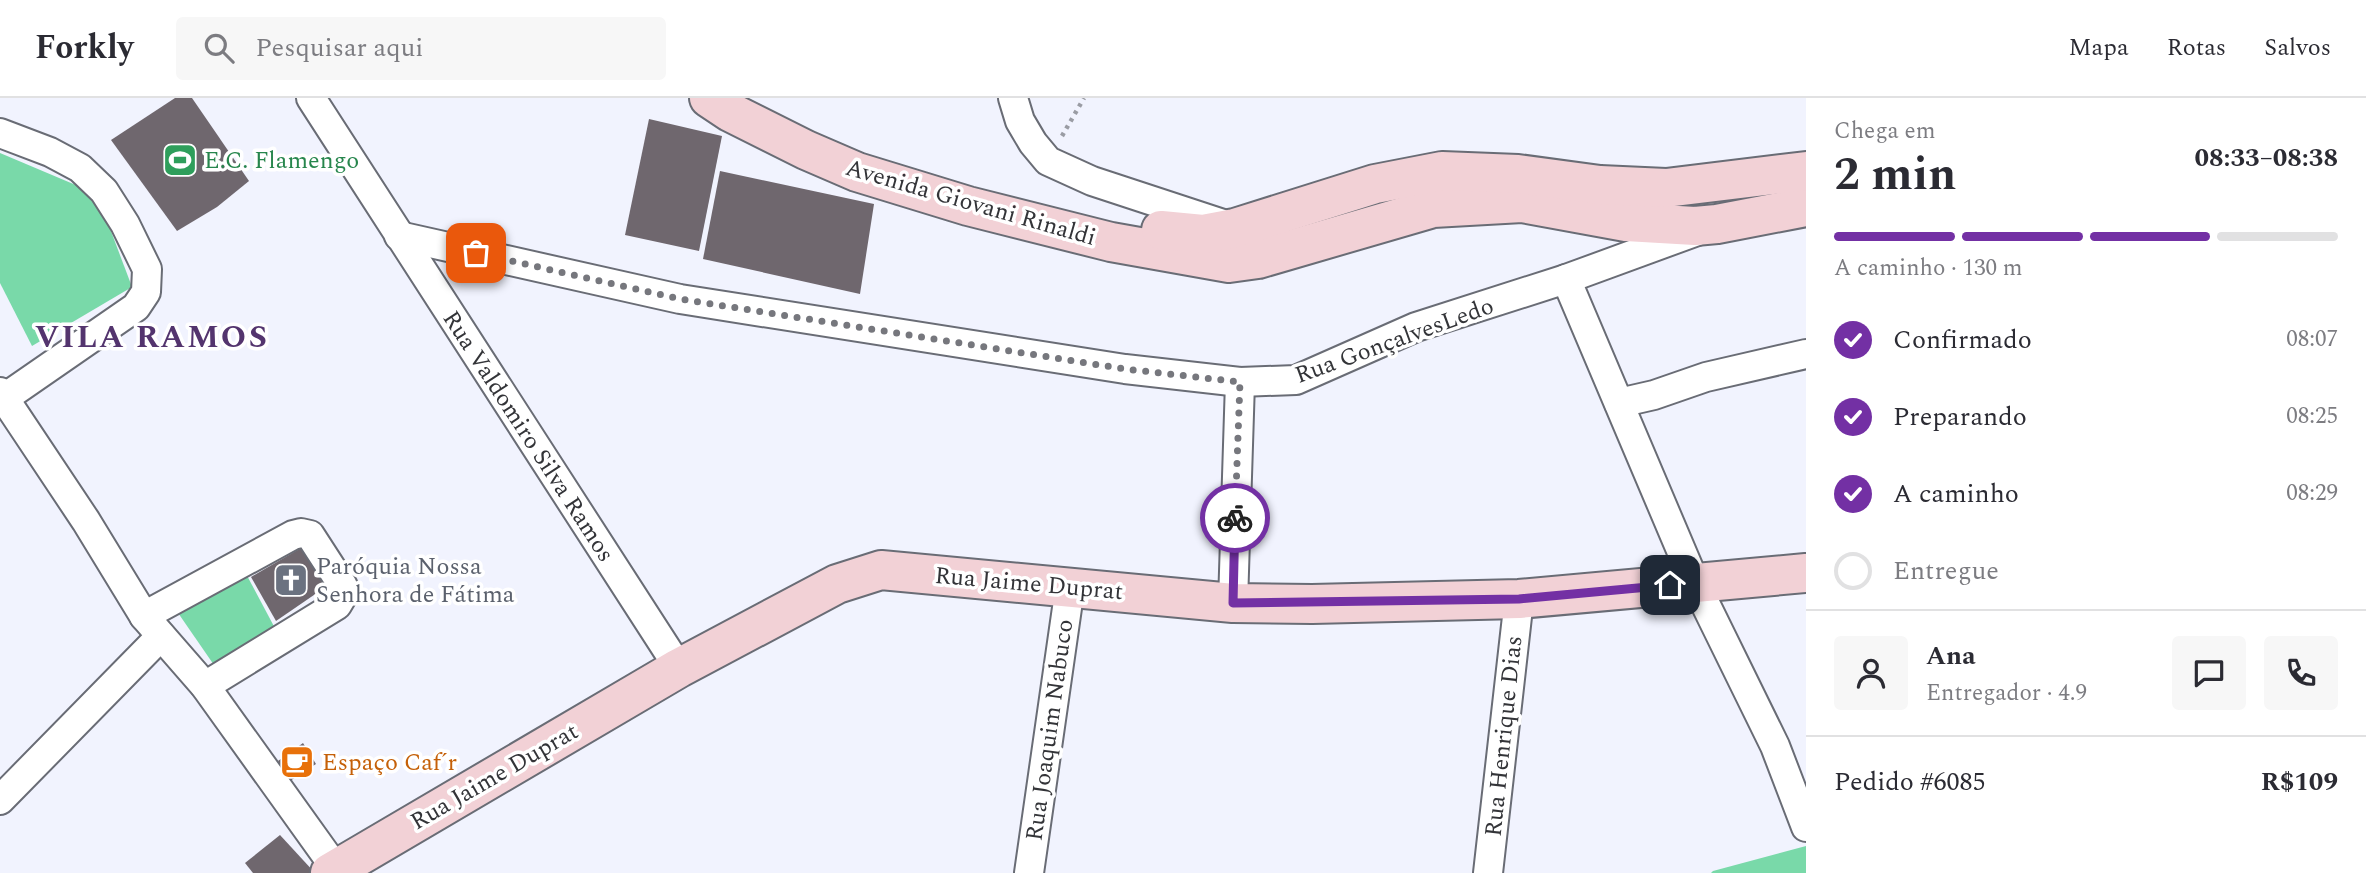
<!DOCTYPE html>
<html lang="pt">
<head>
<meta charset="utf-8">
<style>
  body { margin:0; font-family:Spectral,serif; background:#f7f7f7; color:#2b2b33; height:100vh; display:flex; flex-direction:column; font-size:26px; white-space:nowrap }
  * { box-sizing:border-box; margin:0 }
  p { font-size:23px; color:#7c7c81 }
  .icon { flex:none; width:38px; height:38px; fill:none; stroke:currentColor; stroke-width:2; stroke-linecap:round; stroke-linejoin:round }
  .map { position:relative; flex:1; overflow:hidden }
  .panel { display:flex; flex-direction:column; background:#fff; width:560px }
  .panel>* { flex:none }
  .pin { position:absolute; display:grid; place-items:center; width:60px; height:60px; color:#fff; margin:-30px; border-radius:14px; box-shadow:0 4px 10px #0006 }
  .courier { position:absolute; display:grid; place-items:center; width:70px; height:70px; margin:-35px; border:5px solid #7330a4; border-radius:50%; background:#fff; color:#222; box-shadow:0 2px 9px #0007 }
  .head em { font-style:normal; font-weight:700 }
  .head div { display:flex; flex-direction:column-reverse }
  .head { display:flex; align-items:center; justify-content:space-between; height:119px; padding:0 28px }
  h1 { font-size:46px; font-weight:700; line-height:52px }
  .bar { display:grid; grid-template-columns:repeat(4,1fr); gap:10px 7px; align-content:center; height:84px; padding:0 28px }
  .bar i { height:9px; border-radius:5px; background:#e1e1e2 }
  .bar .selected { background:#7330a4 }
  .bar p { grid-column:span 4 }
  .line { display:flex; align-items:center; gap:18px; padding:0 28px; border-top:2px solid #e1e1e2 }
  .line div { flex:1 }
  .round { display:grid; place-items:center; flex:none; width:74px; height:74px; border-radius:7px; background:#f7f7f7 }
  ol { padding:0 28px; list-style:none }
  li { display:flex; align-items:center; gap:21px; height:77px }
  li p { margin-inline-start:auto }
  li .icon { padding:7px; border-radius:50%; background:#7330a4; color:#fff; stroke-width:4 }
  li:last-child { color:#7c7c81 }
  li i { width:38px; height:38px; border:4px solid #e1e1e2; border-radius:50% }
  header { display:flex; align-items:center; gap:42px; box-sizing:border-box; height:98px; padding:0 35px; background:#fff; border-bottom:2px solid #e1e1e2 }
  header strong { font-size:33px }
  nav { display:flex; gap:38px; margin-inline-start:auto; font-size:24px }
  .search { width:490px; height:63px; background:#f7f7f7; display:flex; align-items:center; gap:18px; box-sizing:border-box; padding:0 24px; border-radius:7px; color:#7c7c81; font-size:26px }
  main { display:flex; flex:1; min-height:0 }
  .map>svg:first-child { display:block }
  .green { fill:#79d9a9 }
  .building { fill:#6f676e }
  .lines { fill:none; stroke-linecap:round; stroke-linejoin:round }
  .street-casing { stroke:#696c75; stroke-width:32 }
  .secondary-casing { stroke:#696c75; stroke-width:42 }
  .path { stroke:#9a9ca4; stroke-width:4.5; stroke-dasharray:3.5 5; stroke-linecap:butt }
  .street { stroke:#fff; stroke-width:28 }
  .secondary { stroke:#f2d1d6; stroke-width:38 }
  .done { stroke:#76777d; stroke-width:7; stroke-dasharray:0 12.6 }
  .route { stroke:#7330a4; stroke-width:9 }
  .labels { text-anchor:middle; stroke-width:7; stroke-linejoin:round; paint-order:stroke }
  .leisure-label { font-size:24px; fill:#27864d; stroke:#fff; text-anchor:start }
  .street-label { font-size:24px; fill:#333438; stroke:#fff }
  .worship-label { font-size:24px; fill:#5b616d; stroke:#fff; text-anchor:start }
  .food-label { font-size:24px; fill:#c56008; stroke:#fff; text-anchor:start }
  .district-label { font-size:32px; font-weight:bold; letter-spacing:2px; fill:#53346e; stroke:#fff }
</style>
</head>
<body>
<header>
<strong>Forkly</strong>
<div class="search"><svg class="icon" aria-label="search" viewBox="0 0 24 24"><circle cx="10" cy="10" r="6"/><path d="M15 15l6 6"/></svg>Pesquisar aqui</div>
<nav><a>Mapa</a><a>Rotas</a><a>Salvos</a></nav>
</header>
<main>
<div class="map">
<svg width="1806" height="775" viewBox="0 0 1806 775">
  <rect width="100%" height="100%" fill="#f1f3fe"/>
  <g class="green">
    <path d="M0 55 97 96 132 189 32 248 0 185Z"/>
    <path d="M244 472 277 534 216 570 174 509Z"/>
    <path d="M1806 748V775H1711L1713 773Z"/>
  </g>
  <g class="building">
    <path d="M175 0H192L249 83 217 109 177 133 111 42Z"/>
    <path d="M649 21 722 38 699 153 625 137Z"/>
    <path d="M720 73 874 106 860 196 703 161Z"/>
    <path d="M308 446 330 486 276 523 251 479Z"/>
    <path d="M303 645 316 666 290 683 278 663Z"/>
    <path d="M280 737 315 775H253L245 765Z"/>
  </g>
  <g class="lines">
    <g class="street-casing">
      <g id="street">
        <path d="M311 0 679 570"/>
        <path d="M1013 0 1020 23 1033 45 1048 63 1092 83 1226 127"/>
        <path d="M0 35 50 54 80 70 104 93 125 126 147 171 146 194 136 209 3 301"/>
        <path d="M399 138 680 201 1125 271 1240 284 1296 282 1416 229 1566 181 1700 132"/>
        <path d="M1566 181 1695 485 1775 648 1806 729"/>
        <path d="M0 294 86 423 144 518 205 588 339 775"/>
        <path d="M1619 305 1654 297 1706 279 1806 256"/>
        <path d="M1233 505 1240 284"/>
        <path d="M144 518 293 437 301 435 310 437 343 488V497L337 507 205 588"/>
        <path d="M0 702 161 538"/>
        <path d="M1029 775 1070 489"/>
        <path d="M1488 775 1519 501"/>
      </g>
    </g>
    <g class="secondary-casing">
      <g id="secondary">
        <path d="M709 0 730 14 806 52 857 74 968 108 1111 144 1229 165 1258 161 1433 110 1522 105 1626 124 1695 128 1717 126 1806 109"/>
        <path d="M1161 132 1203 136 1235 130 1375 86 1442 73 1518 76 1600 87 1666 90 1806 73"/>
        <path d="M330 775 679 570 837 486 881 472 1233 505 1312 506 1519 501 1806 475"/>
      </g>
    </g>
    <path class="path" d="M1062 38 1084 0"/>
    <use href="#street" class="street"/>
    <use href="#secondary" class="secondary"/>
  </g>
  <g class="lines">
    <path class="done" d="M476 155 680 201 1125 271 1240 284 1235 420"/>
    <path class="route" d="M1235 420 1233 505 1519 501 1670 487"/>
  </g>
  <defs>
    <g id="stadium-square" transform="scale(1.75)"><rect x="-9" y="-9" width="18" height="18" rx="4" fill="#2e9e5b" stroke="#fff"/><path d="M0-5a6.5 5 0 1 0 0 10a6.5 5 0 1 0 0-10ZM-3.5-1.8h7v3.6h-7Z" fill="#fff"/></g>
    <g id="church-square" transform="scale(1.75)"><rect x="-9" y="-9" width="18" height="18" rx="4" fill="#6b7280" stroke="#fff"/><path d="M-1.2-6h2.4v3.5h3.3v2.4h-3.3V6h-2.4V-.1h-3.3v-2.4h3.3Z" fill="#fff"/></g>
    <g id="cafe-square" transform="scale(1.75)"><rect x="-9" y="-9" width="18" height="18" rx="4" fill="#e8710a" stroke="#fff"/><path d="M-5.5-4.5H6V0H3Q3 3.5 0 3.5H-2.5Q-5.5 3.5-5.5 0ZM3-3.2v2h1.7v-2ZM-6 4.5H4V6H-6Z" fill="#fff"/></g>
  </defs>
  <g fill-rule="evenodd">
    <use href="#stadium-square" x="180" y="62"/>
    <use href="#church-square" x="291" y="482"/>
    <use href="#cafe-square" x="297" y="664"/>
  </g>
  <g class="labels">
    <g class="leisure-label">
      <text x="204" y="70">E.C. Flamengo</text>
    </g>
    <g class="street-label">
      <text transform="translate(971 104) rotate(16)" y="8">Avenida Giovani Rinaldi</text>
      <text transform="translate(1394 242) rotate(-20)" y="8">Rua GonçalvesLedo</text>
      <text transform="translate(529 338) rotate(57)" y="8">Rua Valdomiro Silva Ramos</text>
      <text transform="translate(1029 485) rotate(5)" y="8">Rua Jaime Duprat</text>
      <text transform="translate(1049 632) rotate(-82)" y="8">Rua Joaquim Nabuco</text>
      <text transform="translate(1503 638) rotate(-84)" y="8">Rua Henrique Dias</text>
      <text transform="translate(494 678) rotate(-30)" y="8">Rua Jaime Duprat</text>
    </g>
    <g class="worship-label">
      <text x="316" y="476">Paróquia Nossa<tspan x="316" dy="28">Senhora de Fátima</tspan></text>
    </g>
    <g class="food-label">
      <text x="322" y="672">Espaço Caf´r</text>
    </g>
    <g class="district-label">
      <text x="152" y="249">VILA RAMOS</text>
    </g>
  </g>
</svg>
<div class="pin" style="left:476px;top:155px;background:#ea580c"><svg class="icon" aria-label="bag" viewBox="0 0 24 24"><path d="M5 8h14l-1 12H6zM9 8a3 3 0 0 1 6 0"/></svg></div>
<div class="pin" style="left:1670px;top:487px;background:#1f2937"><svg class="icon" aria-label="home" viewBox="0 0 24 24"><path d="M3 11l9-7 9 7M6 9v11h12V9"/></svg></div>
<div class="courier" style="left:1235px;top:420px"><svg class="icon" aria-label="bike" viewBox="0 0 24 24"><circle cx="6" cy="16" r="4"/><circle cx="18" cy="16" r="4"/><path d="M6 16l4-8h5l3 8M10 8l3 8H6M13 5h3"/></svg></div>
</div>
<section class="panel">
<div class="head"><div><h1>2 min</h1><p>Chega em</p></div><em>08:33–08:38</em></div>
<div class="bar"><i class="selected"></i><i class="selected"></i><i class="selected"></i><i></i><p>A caminho · 130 m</p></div>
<ol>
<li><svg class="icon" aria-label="check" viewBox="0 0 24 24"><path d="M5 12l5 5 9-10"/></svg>Confirmado<p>08:07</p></li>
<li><svg class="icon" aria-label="check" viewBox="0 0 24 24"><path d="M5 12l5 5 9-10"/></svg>Preparando<p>08:25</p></li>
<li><svg class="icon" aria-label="check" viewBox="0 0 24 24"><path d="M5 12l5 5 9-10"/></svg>A caminho<p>08:29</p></li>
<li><i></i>Entregue</li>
</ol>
<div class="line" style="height:126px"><a class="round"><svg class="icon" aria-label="person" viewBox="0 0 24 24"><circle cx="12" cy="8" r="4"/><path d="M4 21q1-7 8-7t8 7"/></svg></a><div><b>Ana</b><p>Entregador · 4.9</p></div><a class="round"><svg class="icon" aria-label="chat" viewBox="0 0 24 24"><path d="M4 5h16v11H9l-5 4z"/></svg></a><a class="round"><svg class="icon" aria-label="phone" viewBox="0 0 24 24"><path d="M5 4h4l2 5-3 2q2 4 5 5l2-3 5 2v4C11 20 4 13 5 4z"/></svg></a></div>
<div class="line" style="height:91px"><div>Pedido #6085</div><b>R$109</b></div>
</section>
</main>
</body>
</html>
